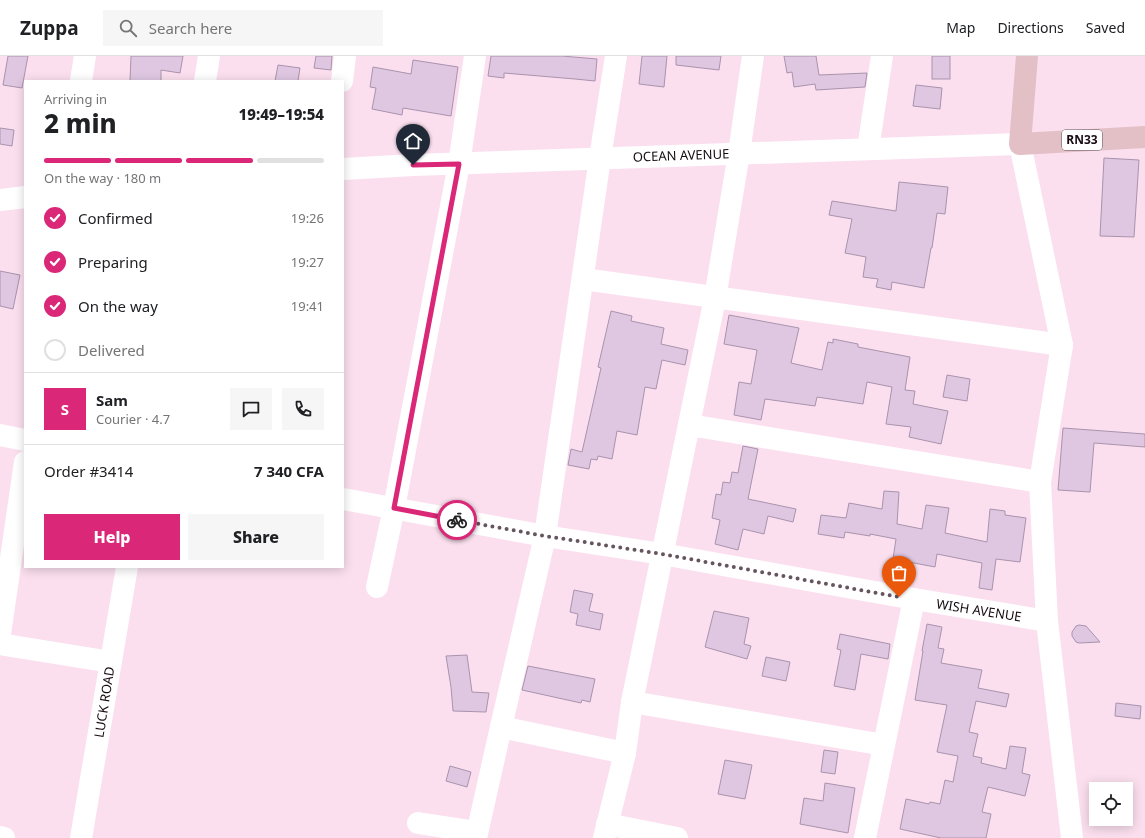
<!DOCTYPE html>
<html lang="en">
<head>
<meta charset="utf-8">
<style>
  body { margin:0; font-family:"Noto Sans",sans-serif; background:#f6f6f6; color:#202124; height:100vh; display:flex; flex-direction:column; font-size:15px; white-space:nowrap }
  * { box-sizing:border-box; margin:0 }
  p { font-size:13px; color:#757577 }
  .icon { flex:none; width:22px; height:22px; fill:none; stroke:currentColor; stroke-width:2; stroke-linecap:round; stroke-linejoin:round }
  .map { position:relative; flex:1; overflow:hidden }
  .side { position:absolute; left:24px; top:24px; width:320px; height:488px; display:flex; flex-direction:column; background:#fff; border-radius:0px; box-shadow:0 2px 10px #0003 }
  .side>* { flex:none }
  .fabs { position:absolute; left:1089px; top:726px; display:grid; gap:8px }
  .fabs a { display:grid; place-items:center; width:44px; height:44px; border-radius:0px; background:#fff; box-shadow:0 2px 10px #0003; font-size:20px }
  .pin { position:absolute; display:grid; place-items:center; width:34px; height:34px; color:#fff; margin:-41px -17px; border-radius:50% 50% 50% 0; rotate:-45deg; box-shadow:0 0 4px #0007 }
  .pin .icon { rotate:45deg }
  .courier { position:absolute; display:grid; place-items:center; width:40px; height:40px; margin:-20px; border:3px solid #db2777; border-radius:50%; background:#fff; color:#222; box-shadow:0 1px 5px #0007 }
  .overview em { font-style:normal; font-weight:800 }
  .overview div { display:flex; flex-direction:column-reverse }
  .overview { display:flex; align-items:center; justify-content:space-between; height:68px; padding:0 20px }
  h1 { font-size:26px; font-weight:800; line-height:30px }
  .bar { display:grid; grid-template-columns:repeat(4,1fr); gap:6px 4px; align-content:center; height:48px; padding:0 20px }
  .bar i { height:5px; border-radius:3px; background:#e0e0e0 }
  .bar .active { background:#db2777 }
  .bar p { grid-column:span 4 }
  .line { display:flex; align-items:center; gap:10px; padding:0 20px; border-top:1px solid #e0e0e0 }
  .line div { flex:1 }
  .round { display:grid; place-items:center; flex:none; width:42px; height:42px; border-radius:0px; background:#f6f6f6 }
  ol { padding:0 20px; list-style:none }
  li { display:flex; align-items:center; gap:12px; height:44px }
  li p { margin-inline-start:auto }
  li .icon { padding:4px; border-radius:50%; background:#db2777; color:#fff; stroke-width:4 }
  li:last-child { color:#757577 }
  li i { width:22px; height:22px; border:2px solid #e0e0e0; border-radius:50% }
  .primary-button { display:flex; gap:8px; margin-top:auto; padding:8px 20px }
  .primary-button a { flex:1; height:46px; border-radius:0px; background:#db2777; color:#fff; font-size:16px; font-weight:800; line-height:46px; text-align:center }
  .primary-button a+a { background:#f6f6f6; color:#202124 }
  header { display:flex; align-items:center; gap:24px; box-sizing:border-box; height:56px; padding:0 20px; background:#fff; border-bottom:1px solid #e0e0e0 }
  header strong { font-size:19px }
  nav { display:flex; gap:22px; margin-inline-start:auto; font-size:14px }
  .search { width:280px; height:36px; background:#f6f6f6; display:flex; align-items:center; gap:10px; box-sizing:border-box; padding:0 14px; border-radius:0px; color:#757577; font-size:15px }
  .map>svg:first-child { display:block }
  .building { fill:#dfc7e2; stroke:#a993ad }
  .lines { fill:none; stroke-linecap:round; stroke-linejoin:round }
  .minor { stroke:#fff; stroke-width:22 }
  .major { stroke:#e3bfc6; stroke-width:22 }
  .done { stroke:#66555e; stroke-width:4; stroke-dasharray:0 7.2 }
  .route { stroke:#db2777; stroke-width:5 }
  .labels { text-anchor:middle; stroke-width:3; stroke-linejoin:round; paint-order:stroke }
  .shield { fill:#fff; stroke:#5c5458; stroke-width:1 }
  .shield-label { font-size:12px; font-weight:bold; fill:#160b11 }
  .street-label { font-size:13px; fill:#160b11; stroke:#fff }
</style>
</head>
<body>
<header>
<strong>Zuppa</strong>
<div class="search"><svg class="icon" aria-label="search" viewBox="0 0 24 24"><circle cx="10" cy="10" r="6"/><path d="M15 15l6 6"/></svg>Search here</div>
<nav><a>Map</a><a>Directions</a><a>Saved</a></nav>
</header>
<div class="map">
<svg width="1145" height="782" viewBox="0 0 1145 782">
  <rect width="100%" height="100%" fill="#fbdfee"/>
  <g class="building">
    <path d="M8 0H28L22 32 3 29Z"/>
    <path d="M131 0H183L180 17 161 14V25H130Z"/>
    <path d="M316 0H332L331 14 314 12Z"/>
    <path d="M491 0H562L597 3 595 25 575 23 504 17V22L488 20Z"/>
    <path d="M642 0H667L664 31 639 28Z"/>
    <path d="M676 0H721L719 14 676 9Z"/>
    <path d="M784 0H816L819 19 867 17 865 31 816 34 815 28 794 31 792 16 787 17Z"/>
    <rect x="932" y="0" width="18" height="23"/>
    <path d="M413 4 458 11 451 60 403 52 402 59 372 53 376 32 370 31 373 11 411 18Z"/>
    <path d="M278 9 300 12 298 25H275Z"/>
    <path d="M916 29 942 32 940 53 913 50Z"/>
    <path d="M0 72 14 74 12 90 0 88Z"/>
    <path d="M1104 102 1139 104 1134 181 1100 180Z"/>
    <path d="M899 126 948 131 945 158 937 157 932 192H931L924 232 892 226 891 234 876 231 878 223 863 221 866 201 845 197 852 163 829 159 832 145 896 155Z"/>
    <path d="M0 215 20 219 13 253 0 250Z"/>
    <path d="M611 255 632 260 631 265 664 272 661 288 688 294 685 309 662 304 656 333 645 331 637 379 617 375 612 403 598 400 597 404 591 403 589 413 568 409 571 393 582 396 601 312 598 311Z"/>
    <path d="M729 259 799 272 791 307 822 314 828 286 833 287V283L858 288V291L910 301 905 334 915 335 913 348 948 355 941 388 909 381 911 371 886 368 892 331 867 326 863 348 817 341 815 350 765 343 761 364 734 359 739 326 751 328 757 294 724 288Z"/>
    <path d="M947 319 970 323 967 345 943 341Z"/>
    <path d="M1063 372 1145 378V391L1094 387 1090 436 1058 434Z"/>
    <path d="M743 390 758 393 748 443 796 453 793 466 768 460 764 478 743 473 738 494 715 488 720 464 712 462 716 438 721 439 723 426 730 427 732 416 738 417Z"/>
    <path d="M884 435 899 436 897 468 922 473 926 449 949 452 945 477 987 486 990 453 1005 455V459L1026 462 1020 506 996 503 992 534 979 532 982 507 937 498 935 511 893 503 896 483 870 478V480L845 476 844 482 818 478 821 459 846 462 849 447 882 453Z"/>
    <path d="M574 534 593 538 589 555 603 558 600 574 576 569 578 558 570 556Z"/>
    <path d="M714 555 749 562 744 588 751 590 747 603 705 591Z"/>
    <path d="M927 568 942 571 938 592 944 593 941 607 982 614 978 632 1009 638 1006 651 976 645 969 676 978 678 973 700 982 702 981 707 1006 713 1010 690 1026 692 1022 717 1030 719 1025 740 988 731 982 756 991 758 986 782H941L900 773 906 743 929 748 930 746 940 748 945 724 953 726 958 700 937 696 947 649 915 644 923 595H922Z"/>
    <path d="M1079 569 1086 570 1100 586 1079 587 1076 586 1072 580V576L1076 570Z"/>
    <path d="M840 578 890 588 888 603 861 598 855 634 834 630 841 594 837 593Z"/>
    <path d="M467 599 472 636 489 637 486 656 453 655 451 631 446 600Z"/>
    <path d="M766 601 790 606 786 625 762 620Z"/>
    <path d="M528 610 595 623 590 646 582 644 581 647 522 634Z"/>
    <path d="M1116 647 1141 650 1140 663 1115 660Z"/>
    <path d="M824 694 838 696 835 718 821 716Z"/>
    <path d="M725 704 752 709 745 743 718 738Z"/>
    <path d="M450 710 471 716 467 731 446 725Z"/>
    <path d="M825 727 855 732 848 777 800 768 804 742 823 745Z"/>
  </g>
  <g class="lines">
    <g class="minor">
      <path d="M81 25 85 0"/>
      <path d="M205 25 209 0"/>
      <path d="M342 25 345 0"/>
      <path d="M868 93 882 0"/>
      <path d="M343 113 413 109 1020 88 1062 289 1040 426 1047 565 1072 782"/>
      <path d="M0 144 25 141"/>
      <path d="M583 223 1062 289"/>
      <path d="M689 369 1040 426"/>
      <path d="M0 379 25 384"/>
      <path d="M343 443 545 480 662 498 914 543 1047 565"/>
      <path d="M377 531 394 452 459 108 475 0"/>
      <path d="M0 578 25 406"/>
      <path d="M0 588 111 606"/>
      <path d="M632 646 884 689"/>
      <path d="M501 671 625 697"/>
      <path d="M418 767 477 776"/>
      <path d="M607 768 677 782"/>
      <path d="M0 781 4 782"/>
      <path d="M81 782 127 511"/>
      <path d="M476 782 501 671 545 480 600 102 616 0"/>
      <path d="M604 782 625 697 632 646 715 242 739 97 753 0"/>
      <path d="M865 782 914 543"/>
    </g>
    <path class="major" d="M1027 0 1020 88 1145 81"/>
  </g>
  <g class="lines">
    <path class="done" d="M457 464 545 480 662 498 899 541"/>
    <path class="route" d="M413 109 459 108 394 452 457 464"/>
  </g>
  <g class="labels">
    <rect class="shield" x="1062" y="74" width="40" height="20" rx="3"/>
    <g class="shield-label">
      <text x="1082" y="88">RN33</text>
    </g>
    <g class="street-label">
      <text transform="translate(681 99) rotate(-2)" y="5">OCEAN AVENUE</text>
      <text transform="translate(979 554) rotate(9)" y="5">WISH AVENUE</text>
      <text transform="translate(104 646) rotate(-81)" y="5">LUCK ROAD</text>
    </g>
  </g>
</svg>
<div class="fabs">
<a><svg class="icon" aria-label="locate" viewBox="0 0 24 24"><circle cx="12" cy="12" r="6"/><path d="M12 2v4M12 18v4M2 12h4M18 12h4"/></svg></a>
</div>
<div class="pin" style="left:899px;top:541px;background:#ea580c"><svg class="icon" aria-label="bag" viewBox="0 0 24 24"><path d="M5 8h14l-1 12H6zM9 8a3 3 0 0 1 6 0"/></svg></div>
<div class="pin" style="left:413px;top:109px;background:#1f2937"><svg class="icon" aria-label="home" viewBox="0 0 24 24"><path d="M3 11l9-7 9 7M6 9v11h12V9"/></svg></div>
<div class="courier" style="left:457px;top:464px"><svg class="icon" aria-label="bike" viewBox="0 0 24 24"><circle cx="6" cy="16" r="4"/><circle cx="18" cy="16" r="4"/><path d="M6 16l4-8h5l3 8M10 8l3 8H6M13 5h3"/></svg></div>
<section class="side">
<div class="overview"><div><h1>2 min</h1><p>Arriving in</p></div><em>19:49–19:54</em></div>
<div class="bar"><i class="active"></i><i class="active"></i><i class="active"></i><i></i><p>On the way · 180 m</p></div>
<ol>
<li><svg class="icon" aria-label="check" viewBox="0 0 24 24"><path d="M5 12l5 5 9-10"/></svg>Confirmed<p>19:26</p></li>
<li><svg class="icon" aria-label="check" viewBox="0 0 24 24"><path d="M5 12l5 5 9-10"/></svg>Preparing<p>19:27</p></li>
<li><svg class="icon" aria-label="check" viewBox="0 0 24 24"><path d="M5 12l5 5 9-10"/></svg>On the way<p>19:41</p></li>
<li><i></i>Delivered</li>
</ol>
<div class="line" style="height:72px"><b class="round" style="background:#db2777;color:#fff">S</b><div><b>Sam</b><p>Courier · 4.7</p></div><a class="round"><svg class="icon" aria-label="chat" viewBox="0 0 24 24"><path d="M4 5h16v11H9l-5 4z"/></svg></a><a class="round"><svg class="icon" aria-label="phone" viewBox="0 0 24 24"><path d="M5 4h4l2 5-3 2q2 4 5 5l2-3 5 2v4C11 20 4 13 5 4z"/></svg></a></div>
<div class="line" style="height:52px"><div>Order #3414</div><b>7 340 CFA</b></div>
<div class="primary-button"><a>Help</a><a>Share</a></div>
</section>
</div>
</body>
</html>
